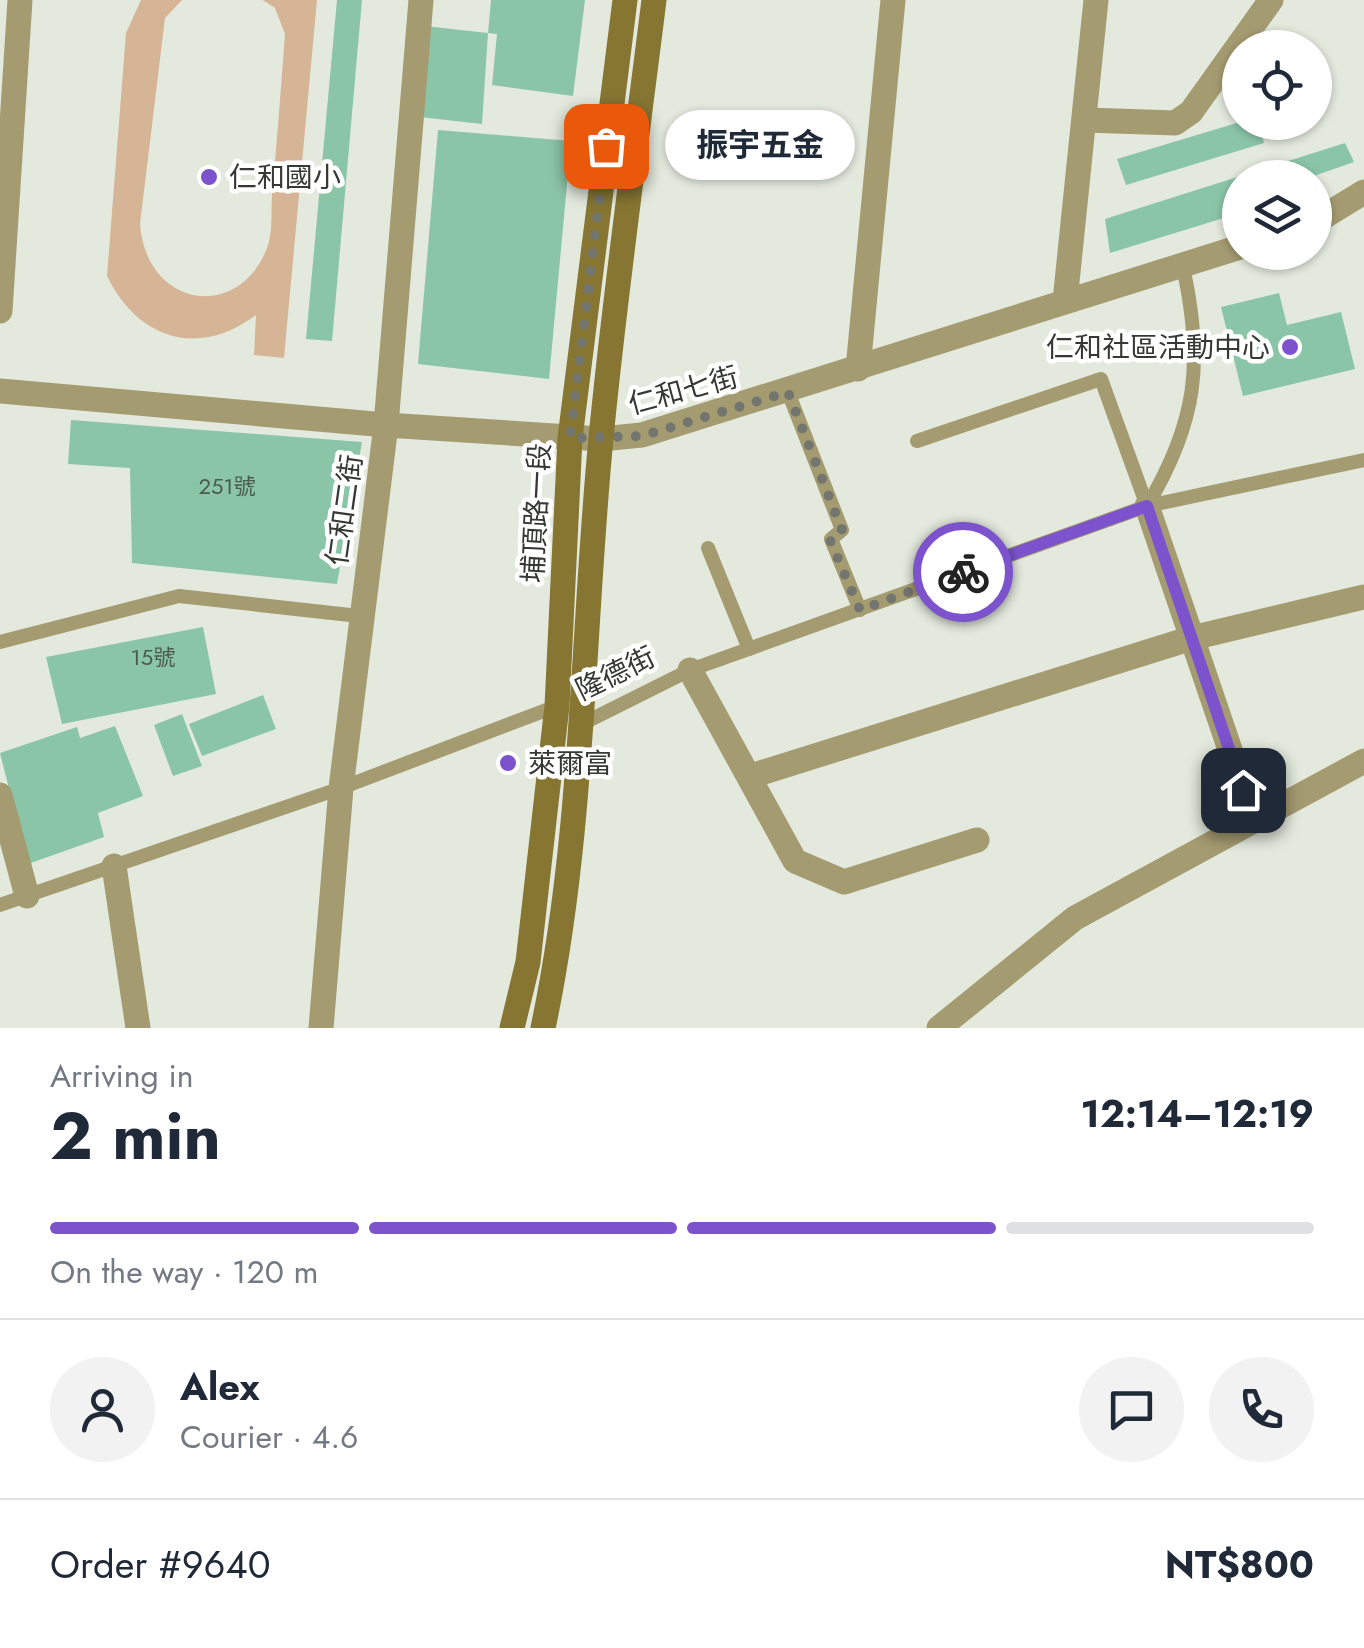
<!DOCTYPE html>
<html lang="en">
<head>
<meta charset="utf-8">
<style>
  body { margin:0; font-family:Jost,"Noto Sans TC",sans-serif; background:#f2f2f3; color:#1f2937; height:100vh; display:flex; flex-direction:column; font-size:38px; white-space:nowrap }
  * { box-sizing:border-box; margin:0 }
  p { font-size:32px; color:#747a83 }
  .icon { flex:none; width:55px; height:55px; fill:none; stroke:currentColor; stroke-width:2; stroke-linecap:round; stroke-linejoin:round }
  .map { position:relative; height:1028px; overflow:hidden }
  .panel { display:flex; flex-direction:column; background:#fff; flex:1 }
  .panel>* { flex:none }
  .fabs { position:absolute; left:1222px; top:30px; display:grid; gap:20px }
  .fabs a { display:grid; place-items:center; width:110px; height:110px; border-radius:50%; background:#fff; box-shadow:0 2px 8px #0004; font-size:50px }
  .pin { position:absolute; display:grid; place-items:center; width:85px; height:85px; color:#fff; margin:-42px; border-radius:20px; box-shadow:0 5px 15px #0006 }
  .courier { position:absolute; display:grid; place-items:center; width:100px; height:100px; margin:-50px; border:8px solid #7c53cd; border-radius:50%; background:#fff; color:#222; box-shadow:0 2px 12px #0007 }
  .bubble { position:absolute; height:70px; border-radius:35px; background:#fff; box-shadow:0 2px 8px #0004; font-size:32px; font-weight:700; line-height:70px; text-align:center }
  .headline em { font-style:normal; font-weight:700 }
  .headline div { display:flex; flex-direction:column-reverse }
  .headline { display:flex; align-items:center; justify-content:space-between; height:170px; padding:0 50px }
  h1 { font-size:65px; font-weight:700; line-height:75px }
  .bar { display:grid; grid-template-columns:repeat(4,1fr); gap:15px 10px; align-content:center; height:120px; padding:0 50px }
  .bar i { height:12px; border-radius:8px; background:#e0e1e3 }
  .bar .current { background:#7c53cd }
  .bar p { grid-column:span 4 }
  .line { display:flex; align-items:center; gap:25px; padding:0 50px; border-top:2px solid #e0e1e3 }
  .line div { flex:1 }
  .round { display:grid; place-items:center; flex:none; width:105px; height:105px; border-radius:52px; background:#f2f2f3 }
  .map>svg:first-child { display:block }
  .green { fill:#d6b496 }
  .building { fill:#8bc5a8 }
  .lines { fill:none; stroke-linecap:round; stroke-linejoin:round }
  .lane { stroke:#a59b71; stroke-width:14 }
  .street { stroke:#a59b71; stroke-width:25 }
  .secondary { stroke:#867632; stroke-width:25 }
  .done { stroke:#72766e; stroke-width:10; stroke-dasharray:0 18 }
  .route { stroke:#7c53cd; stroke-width:12 }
  .poi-dot { fill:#7c53cd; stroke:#fff; stroke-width:4 }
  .labels { text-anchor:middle; stroke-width:9; stroke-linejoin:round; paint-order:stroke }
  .number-label { font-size:22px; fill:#4a5b50 }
  .poi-label { font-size:28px; fill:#353833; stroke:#fff; text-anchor:start }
  .street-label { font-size:28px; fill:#353833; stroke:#fff }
</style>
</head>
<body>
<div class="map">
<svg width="1364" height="1028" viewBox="0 0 1364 1028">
  <rect width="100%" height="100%" fill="#e3e9dd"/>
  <path class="green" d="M141 0H182L165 18 140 224C146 307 238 323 267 248 273 234 271 211 272 195 277 141 281 88 285 34L275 8 263 0H317L284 358 254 355 256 315C199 358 138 340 107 276L126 33Z"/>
  <g class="building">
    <path d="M337 0H362L332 341 306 339Z"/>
    <path d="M491 0H585L573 96 492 85 497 34 488 33Z"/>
    <path d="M425 26 488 33 482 124 420 117Z"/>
    <path d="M1240 122H1258L1264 143 1126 185 1117 159Z"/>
    <path d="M438 130 571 141 549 379 418 364Z"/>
    <path d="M1345 143 1354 162 1308 178H1240V213L1110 253 1105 219Z"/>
    <path d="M1279 293 1287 325 1341 312 1355 369 1243 396 1221 307Z"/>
    <path d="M71 420 362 442 337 584 132 563 130 468 68 464Z"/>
    <path d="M203 627 216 694 62 724 46 657Z"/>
    <path d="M263 695 276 729 202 756 189 724Z"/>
    <path d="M182 714 202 766 173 776 154 725Z"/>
    <path d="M115 726 143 796 98 813 104 837 28 864 0 753 77 727 80 738Z"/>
  </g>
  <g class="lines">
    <g class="lane">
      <path d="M788 392 842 530 831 539 860 610"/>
      <path d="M917 441 1101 379 1147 506 1364 460"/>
      <path d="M708 548 749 649"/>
      <path d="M0 642 179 596 359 616"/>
      <path d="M580 725 690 670 1147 506C1197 422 1204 362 1183 267"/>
      <path d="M0 905 341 788 557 706 560 709"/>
    </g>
    <g class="street">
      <path d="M1086 120 1175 123 1191 112 1271 0"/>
      <path d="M1315 222 1364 192"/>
      <path d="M1065 301 1096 0"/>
      <path d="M0 311 20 0"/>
      <path d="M858 369 893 0"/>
      <path d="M0 391 386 425 601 439 642 435 1240 247"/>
      <path d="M1147 506 1254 820"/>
      <path d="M690 670 795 861 844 882 977 840"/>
      <path d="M751 776 1192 638 1364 597"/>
      <path d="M0 795 27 896"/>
      <path d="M114 866 138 1028"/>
      <path d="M321 1028 341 788 386 425 421 0"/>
      <path d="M939 1028 1075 918 1364 761"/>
    </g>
    <g class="secondary">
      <path d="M512 1028 528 962 557 706 570 438 625 0"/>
      <path d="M543 1028C584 835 582 634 601 438 615 292 636 146 654 0"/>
    </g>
  </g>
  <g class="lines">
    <path class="done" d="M606 146 570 438 642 436 788 392 842 530 830 540 860 610 963 572"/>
    <path class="route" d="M963 572 1147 506 1243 790"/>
  </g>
  <g class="poi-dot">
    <circle cx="209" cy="177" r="10"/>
    <circle cx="1290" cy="347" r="10"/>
    <circle cx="508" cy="763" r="10"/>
  </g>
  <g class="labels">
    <g class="number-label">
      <text x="227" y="494">251號</text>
      <text x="153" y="665">15號</text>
    </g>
    <g class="poi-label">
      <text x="229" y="187">仁和國小</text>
      <text x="1270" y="357" text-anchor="end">仁和社區活動中心</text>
      <text x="528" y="773">萊爾富</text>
    </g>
    <g class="street-label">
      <text transform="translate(683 390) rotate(-15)" y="10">仁和七街</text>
      <text transform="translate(344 510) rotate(-82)" y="10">仁和二街</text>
      <text transform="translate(536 513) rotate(-87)" y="10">埔頂路一段</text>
      <text transform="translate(615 673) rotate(-26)" y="10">隆德街</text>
    </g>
  </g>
</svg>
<div class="fabs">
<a><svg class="icon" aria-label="locate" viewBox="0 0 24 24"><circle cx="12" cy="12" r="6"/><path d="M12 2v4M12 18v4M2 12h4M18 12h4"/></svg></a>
<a><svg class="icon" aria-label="layers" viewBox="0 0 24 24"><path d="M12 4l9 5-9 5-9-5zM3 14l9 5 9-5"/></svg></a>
</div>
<div class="pin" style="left:606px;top:146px;background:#ea580c"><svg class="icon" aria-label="bag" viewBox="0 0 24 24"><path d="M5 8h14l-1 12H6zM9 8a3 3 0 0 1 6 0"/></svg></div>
<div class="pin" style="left:1243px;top:790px;background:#1f2937"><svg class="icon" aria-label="home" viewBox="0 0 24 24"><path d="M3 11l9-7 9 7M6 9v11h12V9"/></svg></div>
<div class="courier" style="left:963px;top:572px"><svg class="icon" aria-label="bike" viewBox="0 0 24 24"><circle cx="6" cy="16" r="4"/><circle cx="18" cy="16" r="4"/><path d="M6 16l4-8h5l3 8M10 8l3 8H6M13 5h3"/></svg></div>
<div class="bubble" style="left:665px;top:110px;width:190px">振宇五金</div>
</div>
<section class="panel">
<div class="headline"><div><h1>2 min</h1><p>Arriving in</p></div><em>12:14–12:19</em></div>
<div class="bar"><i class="current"></i><i class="current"></i><i class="current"></i><i></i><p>On the way · 120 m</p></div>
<div class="line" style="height:180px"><a class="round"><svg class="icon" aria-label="person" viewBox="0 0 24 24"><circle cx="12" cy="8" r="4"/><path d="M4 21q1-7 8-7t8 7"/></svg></a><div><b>Alex</b><p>Courier · 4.6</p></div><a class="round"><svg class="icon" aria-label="chat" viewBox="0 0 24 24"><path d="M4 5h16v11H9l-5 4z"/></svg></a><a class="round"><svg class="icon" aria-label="phone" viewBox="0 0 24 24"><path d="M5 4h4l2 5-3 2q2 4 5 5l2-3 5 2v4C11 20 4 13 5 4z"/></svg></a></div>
<div class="line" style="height:130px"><div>Order #9640</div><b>NT$800</b></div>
</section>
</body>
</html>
